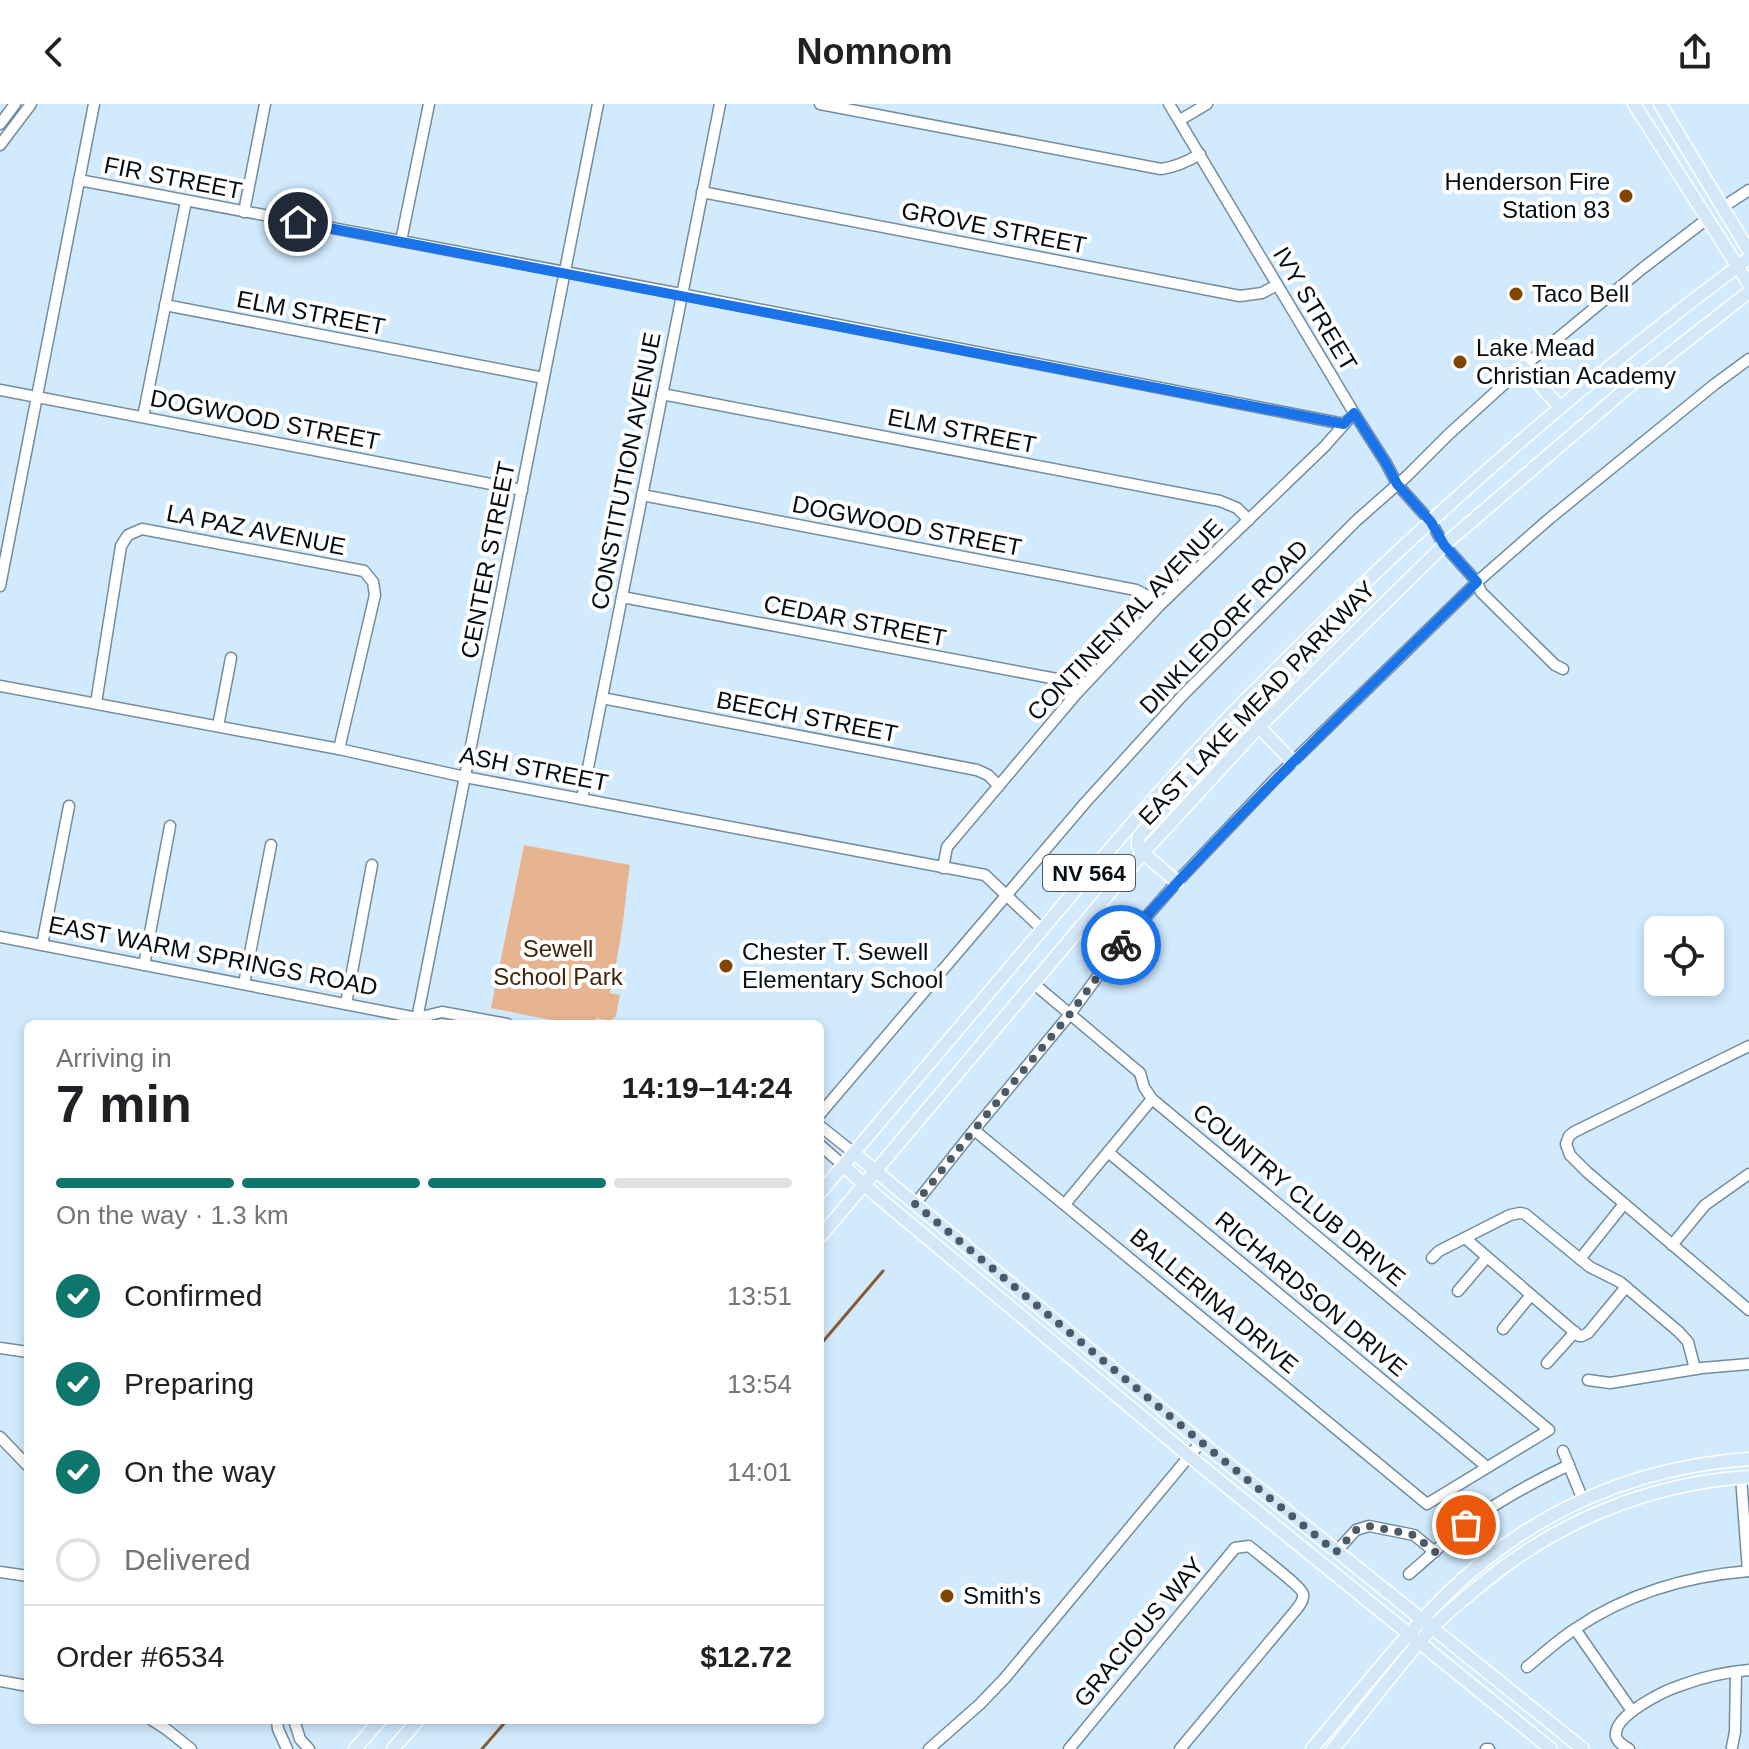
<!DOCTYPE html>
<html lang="en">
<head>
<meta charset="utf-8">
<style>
  body { margin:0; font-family:Arial,sans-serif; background:#f6f6f6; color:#202124; height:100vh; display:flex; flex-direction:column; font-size:30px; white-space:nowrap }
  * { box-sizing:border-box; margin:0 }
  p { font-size:26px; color:#757577 }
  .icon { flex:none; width:44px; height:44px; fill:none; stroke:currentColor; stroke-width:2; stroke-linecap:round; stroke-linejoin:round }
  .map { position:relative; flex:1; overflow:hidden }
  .side { position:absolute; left:24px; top:916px; width:800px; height:704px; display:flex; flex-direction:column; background:#fff; border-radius:12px; box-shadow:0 4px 12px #0003 }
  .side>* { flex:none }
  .tools { position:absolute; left:1644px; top:812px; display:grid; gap:16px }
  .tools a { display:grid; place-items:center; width:80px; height:80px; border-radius:12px; background:#fff; box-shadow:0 4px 12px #0003; font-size:40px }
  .pin { position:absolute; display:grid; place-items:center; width:68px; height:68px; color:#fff; margin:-34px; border:4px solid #fff; border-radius:50%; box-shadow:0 2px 8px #0007 }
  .courier { position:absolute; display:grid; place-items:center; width:80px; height:80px; margin:-40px; border:6px solid #1a73e8; border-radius:50%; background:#fff; color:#222; box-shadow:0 2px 10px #0007 }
  .headline em { font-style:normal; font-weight:600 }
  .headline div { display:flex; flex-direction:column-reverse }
  .headline { display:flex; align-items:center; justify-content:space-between; height:136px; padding:0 32px }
  h1 { font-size:52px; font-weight:600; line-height:60px }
  .bar { display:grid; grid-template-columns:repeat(4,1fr); gap:12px 8px; align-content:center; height:96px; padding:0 32px }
  .bar i { height:10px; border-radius:6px; background:#e0e0e0 }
  .bar .active { background:#0f766e }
  .bar p { grid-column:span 4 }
  .line { display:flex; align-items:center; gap:20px; padding:0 32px; border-top:2px solid #e0e0e0 }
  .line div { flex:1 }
  ol { padding:0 32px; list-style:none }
  li { display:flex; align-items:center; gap:24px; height:88px }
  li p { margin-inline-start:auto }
  li .icon { padding:8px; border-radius:50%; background:#0f766e; color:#fff; stroke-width:4 }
  li:last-child { color:#757577 }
  li i { width:44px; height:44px; border:4px solid #e0e0e0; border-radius:50% }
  header { display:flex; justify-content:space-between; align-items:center; height:104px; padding:0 32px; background:#fff; font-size:36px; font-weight:600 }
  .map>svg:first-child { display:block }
  .green { fill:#e6b590 }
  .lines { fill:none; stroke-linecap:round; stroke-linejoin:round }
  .stream { stroke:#8a5a33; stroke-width:3 }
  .minor-casing { stroke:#758c9e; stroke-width:13 }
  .major-casing { stroke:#fff; stroke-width:15 }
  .minor { stroke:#fff; stroke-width:10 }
  .major { stroke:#d2e8f9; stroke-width:12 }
  .done { stroke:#4c5a65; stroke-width:8; stroke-dasharray:0 14.4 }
  .route { stroke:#1a73e8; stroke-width:10 }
  .poi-dot { fill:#814401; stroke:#fff; stroke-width:3 }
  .labels { text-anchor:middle; stroke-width:8; stroke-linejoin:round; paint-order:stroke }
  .shield { fill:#fff; stroke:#50565a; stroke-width:2 }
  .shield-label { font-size:22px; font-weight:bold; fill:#050d13 }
  .street-label { font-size:24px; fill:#050d13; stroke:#fff }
  .poi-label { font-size:24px; fill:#050d13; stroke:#fff; text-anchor:start }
  .park-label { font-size:24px; fill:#43250b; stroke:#fff }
</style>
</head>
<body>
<header><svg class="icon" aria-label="back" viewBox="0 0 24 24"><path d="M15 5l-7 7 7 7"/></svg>Nomnom<svg class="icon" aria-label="share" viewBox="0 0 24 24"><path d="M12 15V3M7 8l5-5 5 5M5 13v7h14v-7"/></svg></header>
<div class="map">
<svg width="1749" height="1645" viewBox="0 0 1749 1645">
  <rect width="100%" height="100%" fill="#d1eafe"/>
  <path class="green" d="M524 741 630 761C626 785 625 808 621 831 618 851 614 870 610 889L620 891 616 912 610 917 596 914 594 920H571L491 904Z"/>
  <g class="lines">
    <g class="stream">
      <path d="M820 1241 883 1167"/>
      <path d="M482 1645 507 1616"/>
    </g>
    <g class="minor-casing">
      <g id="minor">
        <path d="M820 0 1161 65C1176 63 1187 58 1200 50"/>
        <path d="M1169 0 1354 309 1386 359 1397 380 1431 418 1444 441 1477 478 1481 488 1555 561 1563 565"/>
        <path d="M1180 16 1207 0"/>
        <path d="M0 20 15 0"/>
        <path d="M0 41 31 0"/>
        <path d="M79 76 681 190 1344 320"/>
        <path d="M702 88 1240 192 1262 189 1277 181"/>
        <path d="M1723 103 1749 86"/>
        <path d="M244 108 265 0"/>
        <path d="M401 137 429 0"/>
        <path d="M165 201 544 274"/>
        <path d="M0 286 522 386"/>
        <path d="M662 290 1220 397 1237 404 1249 416"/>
        <path d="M143 313 186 97"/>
        <path d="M642 391 1136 486 1148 492 1159 502"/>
        <path d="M0 482 94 0"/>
        <path d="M622 493 1057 575 1067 581 1077 589"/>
        <path d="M0 582 339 645 465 673 985 771 1042 825"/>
        <path d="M602 594 977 666 988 671 999 682"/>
        <path d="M96 599 121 442 128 431 142 425 364 467 373 478 375 491 339 645"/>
        <path d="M218 622 231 554"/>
        <path d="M582 694 720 0"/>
        <path d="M943 764 947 743 1077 589 1159 502 1325 342 1348 316"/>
        <path d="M0 833 417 914 429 920"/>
        <path d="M42 841 69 702"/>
        <path d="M144 861 170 722"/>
        <path d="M244 880 271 741"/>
        <path d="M346 900 372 761"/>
        <path d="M417 914 442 908 507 920"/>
        <path d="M416 920 598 0"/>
        <path d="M1749 942 1574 1028 1569 1032 1566 1040 1570 1051 1587 1068 1749 1206"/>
        <path d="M820 1010 1085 699 1183 591 1357 416 1407 372 1448 331 1523 263 1643 164 1707 115"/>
        <path d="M820 1022 854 1049"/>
        <path d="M974 1026 1427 1400 1549 1326 1152 995 1144 983 1140 969 1033 879"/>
        <path d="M820 1041 844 1062"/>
        <path d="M1108 1048 1487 1363"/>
        <path d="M915 1100 974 1026 1070 910 1118 845 1177 778 1276 674 1477 478 1549 415 1715 280 1749 255"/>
        <path d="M1065 1100 1152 995"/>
        <path d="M1465 1134 1579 1232H1582L1588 1229 1626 1183"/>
        <path d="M1672 1141 1705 1101 1749 1070"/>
        <path d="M1432 1154 1439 1147 1510 1111 1520 1109 1525 1110 1590 1163 1620 1178 1679 1228 1688 1238 1695 1265"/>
        <path d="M1580 1155 1624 1100"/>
        <path d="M1458 1187 1487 1153"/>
        <path d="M1503 1225 1531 1191"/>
        <path d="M0 1244 28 1248"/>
        <path d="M1547 1259 1575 1228"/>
        <path d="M1588 1276 1610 1279 1702 1264 1749 1260"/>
        <path d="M0 1333 28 1362"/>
        <path d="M1563 1347 1583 1396"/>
        <path d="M1741 1373 1748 1467"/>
        <path d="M1336 1448 1356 1426 1369 1422 1414 1431 1435 1448"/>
        <path d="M0 1468 28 1472"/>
        <path d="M1409 1470C1428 1454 1446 1436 1466 1421 1498 1397 1533 1378 1569 1361"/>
        <path d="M1575 1525 1632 1607"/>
        <path d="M1527 1563C1543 1550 1558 1536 1575 1525 1626 1490 1688 1472 1749 1467"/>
        <path d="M0 1577 28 1582"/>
        <path d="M152 1616 166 1625 191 1645"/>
        <path d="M277 1616 278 1625 287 1645"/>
        <path d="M294 1616 300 1635 309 1645"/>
        <path d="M1732 1643 1735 1628 1736 1568"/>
        <path d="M929 1645 980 1600 1005 1574 1201 1338"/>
        <path d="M1069 1645 1235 1444 1249 1442C1258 1450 1302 1483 1303 1490 1304 1497 1299 1502 1295 1507L1180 1645"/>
        <path d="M1486 1645H1489"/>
        <path d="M1629 1645C1624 1642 1617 1638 1616 1632 1613 1611 1666 1586 1682 1581 1703 1573 1727 1568 1749 1566"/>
      </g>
    </g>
    <g class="major-casing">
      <g id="major">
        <path d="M1634 0 1749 180"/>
        <path d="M1660 0 1749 147"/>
        <path d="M1523 263 1560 303"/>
        <path d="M1292 657 1259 623 1254 617V611L1257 605 1286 576 1298 547"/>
        <path d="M1177 778 1143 749C1137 743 1137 740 1139 732L1209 656 1223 626"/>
        <path d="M854 1049 1201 1338 1583 1645"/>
        <path d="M844 1062 878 1093 1189 1352 1551 1645"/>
        <path d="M820 1089C897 998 974 906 1051 815 1109 746 1168 676 1231 611 1392 446 1564 291 1749 154"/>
        <path d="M820 1133 1143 749 1259 623 1444 441 1634 278 1749 188"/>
        <path d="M355 1645 380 1616"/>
        <path d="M393 1645 418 1616"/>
        <path d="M1312 1645C1358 1591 1402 1533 1453 1484 1536 1406 1636 1363 1749 1355"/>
        <path d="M1333 1645C1366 1605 1396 1564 1430 1526 1444 1511 1460 1498 1476 1485 1553 1419 1648 1379 1749 1373"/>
      </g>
    </g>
    <use href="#minor" class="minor"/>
    <use href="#major" class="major"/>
  </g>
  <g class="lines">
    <path class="done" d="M1121 841 1070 910 974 1026 915 1100 1201 1338 1336 1448 1356 1426 1369 1422 1414 1431 1435 1448 1466 1421"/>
    <path class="route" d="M298 118 1344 320 1354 309 1386 359 1397 380 1431 418 1444 441 1477 478C1355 597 1233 713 1121 841"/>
  </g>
  <g class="poi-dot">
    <circle cx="1626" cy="92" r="8"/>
    <circle cx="1516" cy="190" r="8"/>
    <circle cx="1460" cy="258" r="8"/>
    <circle cx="726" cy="862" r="8"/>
    <circle cx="947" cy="1492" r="8"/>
  </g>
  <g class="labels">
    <rect class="shield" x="1043" y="751" width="92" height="36" rx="6"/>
    <g class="shield-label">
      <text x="1089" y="777">NV 564</text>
    </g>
    <g class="street-label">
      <text transform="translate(173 74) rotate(11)" y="8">FIR STREET</text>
      <text transform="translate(994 124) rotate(11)" y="8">GROVE STREET</text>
      <text transform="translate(1315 205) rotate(59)" y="8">IVY STREET</text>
      <text transform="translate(311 209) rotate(11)" y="8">ELM STREET</text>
      <text transform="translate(265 316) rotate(11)" y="8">DOGWOOD STREET</text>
      <text transform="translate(962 327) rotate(11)" y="8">ELM STREET</text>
      <text transform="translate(626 367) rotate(-79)" y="8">CONSTITUTION AVENUE</text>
      <text transform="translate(907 422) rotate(11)" y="8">DOGWOOD STREET</text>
      <text transform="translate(256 426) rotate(11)" y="8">LA PAZ AVENUE</text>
      <text transform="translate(488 456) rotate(-79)" y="8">CENTER STREET</text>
      <text transform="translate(1125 516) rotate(-46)" y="8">CONTINENTAL AVENUE</text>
      <text transform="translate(855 517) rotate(11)" y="8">CEDAR STREET</text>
      <text transform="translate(1224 523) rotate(-46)" y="8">DINKLEDORF ROAD</text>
      <text transform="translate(1257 599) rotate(-46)" y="8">EAST LAKE MEAD PARKWAY</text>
      <text transform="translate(807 613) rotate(11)" y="8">BEECH STREET</text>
      <text transform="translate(534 665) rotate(11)" y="8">ASH STREET</text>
      <text transform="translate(213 852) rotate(11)" y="8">EAST WARM SPRINGS ROAD</text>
      <text transform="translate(1299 1091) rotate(40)" y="8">COUNTRY CLUB DRIVE</text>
      <text transform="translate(1311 1190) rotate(40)" y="8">RICHARDSON DRIVE</text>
      <text transform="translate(1214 1197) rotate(40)" y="8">BALLERINA DRIVE</text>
      <text transform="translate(1139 1528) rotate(-50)" y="8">GRACIOUS WAY</text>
    </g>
    <g class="poi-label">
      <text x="1610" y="86" text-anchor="end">Henderson Fire<tspan x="1610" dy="28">Station 83</tspan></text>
      <text x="1532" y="198">Taco Bell</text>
      <text x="1476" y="252">Lake Mead<tspan x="1476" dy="28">Christian Academy</tspan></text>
      <text x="742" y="856">Chester T. Sewell<tspan x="742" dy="28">Elementary School</tspan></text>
      <text x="963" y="1500">Smith's</text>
    </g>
    <g class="park-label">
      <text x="558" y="853">Sewell<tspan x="558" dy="28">School Park</tspan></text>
    </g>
  </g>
</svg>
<div class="tools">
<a><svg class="icon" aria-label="locate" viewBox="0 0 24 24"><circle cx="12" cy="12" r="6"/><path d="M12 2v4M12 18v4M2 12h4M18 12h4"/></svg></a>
</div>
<div class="pin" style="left:1466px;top:1421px;background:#ea580c"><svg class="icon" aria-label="bag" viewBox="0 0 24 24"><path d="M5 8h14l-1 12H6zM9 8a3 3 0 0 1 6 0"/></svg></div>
<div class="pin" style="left:298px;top:118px;background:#1f2937"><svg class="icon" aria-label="home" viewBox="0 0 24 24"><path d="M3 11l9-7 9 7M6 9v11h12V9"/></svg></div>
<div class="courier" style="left:1121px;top:841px"><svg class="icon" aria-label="bike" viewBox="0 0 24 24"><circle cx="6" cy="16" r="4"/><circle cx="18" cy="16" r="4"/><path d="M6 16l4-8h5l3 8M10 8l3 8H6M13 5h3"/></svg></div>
<section class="side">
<div class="headline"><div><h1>7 min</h1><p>Arriving in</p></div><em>14:19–14:24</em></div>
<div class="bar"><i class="active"></i><i class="active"></i><i class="active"></i><i></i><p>On the way · 1.3 km</p></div>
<ol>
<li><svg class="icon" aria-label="check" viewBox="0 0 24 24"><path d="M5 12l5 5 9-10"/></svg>Confirmed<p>13:51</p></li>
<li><svg class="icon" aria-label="check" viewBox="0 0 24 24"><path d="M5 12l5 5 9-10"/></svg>Preparing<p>13:54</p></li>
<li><svg class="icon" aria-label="check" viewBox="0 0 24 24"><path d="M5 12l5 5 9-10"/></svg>On the way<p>14:01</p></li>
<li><i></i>Delivered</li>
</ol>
<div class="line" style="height:104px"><div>Order #6534</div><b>$12.72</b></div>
</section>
</div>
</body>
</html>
